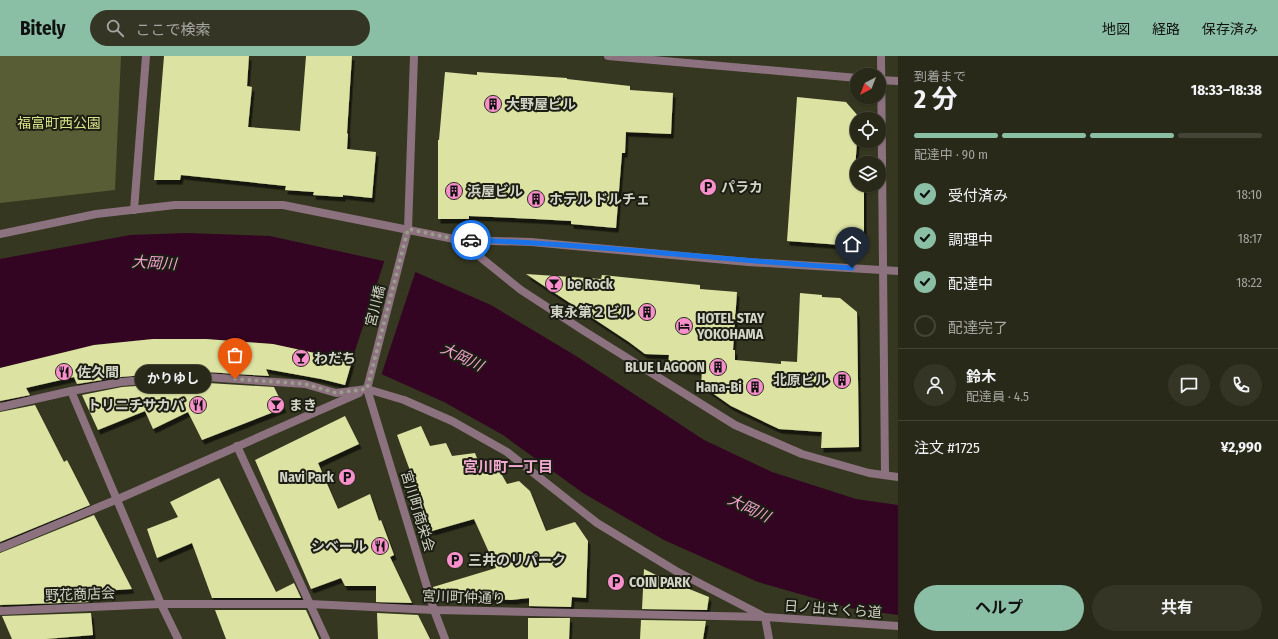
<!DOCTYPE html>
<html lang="ja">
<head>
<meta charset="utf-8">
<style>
  body { margin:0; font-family:"Fira Sans Condensed","Noto Sans JP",sans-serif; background:#343525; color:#f1f3f6; height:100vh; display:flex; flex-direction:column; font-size:15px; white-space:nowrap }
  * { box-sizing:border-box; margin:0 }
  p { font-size:13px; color:#a5a6a2 }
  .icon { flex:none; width:22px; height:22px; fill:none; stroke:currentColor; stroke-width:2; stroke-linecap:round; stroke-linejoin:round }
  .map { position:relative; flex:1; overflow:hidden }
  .details { display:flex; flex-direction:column; background:#282918; width:380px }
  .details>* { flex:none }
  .needle { width:26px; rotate:222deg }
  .buttons { position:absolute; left:850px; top:12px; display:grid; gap:8px }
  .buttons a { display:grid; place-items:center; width:36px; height:36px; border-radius:50%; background:#282918; box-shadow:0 1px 3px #0004,0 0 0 1px #444537; font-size:20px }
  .pin { position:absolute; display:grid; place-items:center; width:34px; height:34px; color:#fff; margin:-41px -17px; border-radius:50% 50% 50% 0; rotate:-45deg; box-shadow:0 0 4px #0007 }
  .pin .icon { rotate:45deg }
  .courier { position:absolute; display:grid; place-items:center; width:40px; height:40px; margin:-20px; border:3px solid #1a73e8; border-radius:50%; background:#fff; color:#222; box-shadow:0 1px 5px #0007 }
  .bubble { position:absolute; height:28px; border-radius:14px; background:#282918; box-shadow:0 1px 3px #0004,0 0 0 1px #444537; font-size:13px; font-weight:700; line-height:28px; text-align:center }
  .head em { font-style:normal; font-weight:700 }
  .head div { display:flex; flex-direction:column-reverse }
  .head { display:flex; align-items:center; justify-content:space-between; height:68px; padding:0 16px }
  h1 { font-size:26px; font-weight:700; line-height:30px }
  .bar { display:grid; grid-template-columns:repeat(4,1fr); gap:6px 4px; align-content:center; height:48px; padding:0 16px }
  .bar i { height:5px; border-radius:3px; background:#444537 }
  .bar .selected { background:#8abfa5 }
  .bar p { grid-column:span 4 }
  .line { display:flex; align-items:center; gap:10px; padding:0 16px; border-top:1px solid #444537 }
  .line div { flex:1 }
  .round { display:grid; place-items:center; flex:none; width:42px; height:42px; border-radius:21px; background:#343525 }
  ol { padding:0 16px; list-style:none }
  li { display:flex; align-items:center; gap:12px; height:44px }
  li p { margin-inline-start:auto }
  li .icon { padding:4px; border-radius:50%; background:#8abfa5; color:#111; stroke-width:4 }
  li:last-child { color:#a5a6a2 }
  li i { width:22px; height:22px; border:2px solid #444537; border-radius:50% }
  .button { display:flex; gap:8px; margin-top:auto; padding:8px 16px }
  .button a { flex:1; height:46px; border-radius:24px; background:#8abfa5; color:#111; font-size:16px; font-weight:700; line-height:46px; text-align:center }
  .button a+a { background:#343525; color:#f1f3f6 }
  header { display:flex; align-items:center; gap:24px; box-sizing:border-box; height:56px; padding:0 20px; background:#8abfa5; color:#111 }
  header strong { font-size:19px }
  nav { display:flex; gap:22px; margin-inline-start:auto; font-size:14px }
  .search { width:280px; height:36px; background:#343525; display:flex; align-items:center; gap:10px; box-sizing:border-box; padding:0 14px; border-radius:22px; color:#a5a6a2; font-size:15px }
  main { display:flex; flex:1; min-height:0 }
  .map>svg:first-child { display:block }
  .green { fill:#595d35 }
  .water { fill:#340423 }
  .pier { fill:#353720 }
  .building { fill:#dce2a2; filter:url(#shadow) }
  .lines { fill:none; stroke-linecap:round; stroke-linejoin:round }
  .lane { stroke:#8c727f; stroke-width:8 }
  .street { stroke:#8c727f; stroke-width:8 }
  .done { stroke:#9b9d8c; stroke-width:4; stroke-dasharray:0 7.2 }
  .route { stroke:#1a73e8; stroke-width:5 }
  .labels { text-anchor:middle; stroke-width:4; stroke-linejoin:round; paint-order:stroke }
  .poi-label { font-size:14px; font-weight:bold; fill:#d2d4c6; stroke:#1c1e13; text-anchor:start }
  .park-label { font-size:14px; fill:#dae288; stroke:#1c1e13 }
  .street-label { font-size:14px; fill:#d2d4c6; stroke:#1c1e13 }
  .water-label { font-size:15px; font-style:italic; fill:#f4a1cf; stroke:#1c1e13 }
  .neighbourhood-label { font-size:15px; font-weight:bold; fill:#f1a8d0; stroke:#1c1e13 }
</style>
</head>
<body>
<header>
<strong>Bitely</strong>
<div class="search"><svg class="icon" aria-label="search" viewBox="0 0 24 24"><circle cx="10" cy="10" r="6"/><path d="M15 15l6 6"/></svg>ここで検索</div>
<nav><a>地図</a><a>経路</a><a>保存済み</a></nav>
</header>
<main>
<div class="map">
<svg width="898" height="583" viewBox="0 0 898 583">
  <defs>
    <filter id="shadow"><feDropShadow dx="2.5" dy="4.5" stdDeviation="0" flood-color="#0009"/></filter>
  </defs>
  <rect width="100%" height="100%" fill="#353720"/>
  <path class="green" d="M0 0H121L115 134 0 147Z"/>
  <path class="water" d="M187 177 270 180 397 208 491 249 576 300 704 384 772 416 856 443 898 449V559L849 552 758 526 664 484 583 437 503 379 444 346 352 305 272 288 206 283H153L94 289 0 312V203L130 179Z"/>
  <path class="pier" d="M385 203 416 214 381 320 351 307Z"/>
  <g class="building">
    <path d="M164 0H249L247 30 252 31 248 71 300 75 306 0H352L347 77 348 78 347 93 376 96 372 142 343 139V141L313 139 314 136 285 134 286 130 181 119 180 124H154Z"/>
    <path d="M445 16 477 19V16L567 22V23L630 30V34L673 37 671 78 626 76 625 97H622L616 172 571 168V165L535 163 469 160V163H438V84H439Z"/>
    <path d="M797 41 846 46 859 61V63H857V85L855 114H857V129H864V179L855 190 787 185Z"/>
    <path d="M526 218 601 223 602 219 700 229V233L737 236 733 294H735V304L781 308V305L797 306 800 237 822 239V241L840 242 857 256 859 391 821 392 822 376 779 373 731 350 701 329 702 315 668 312 669 299 645 298 629 286Z"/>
    <path d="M153 283H206L273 288 352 305 345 329 321 323 266 313 269 320 192 315 121 321 77 328 74 321 26 332 30 339 0 345V312L94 289Z"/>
    <path d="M192 326 274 331 284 352 202 384 188 356 153 373 145 355 98 374 82 339 122 331Z"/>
    <path d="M35 349 64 406 67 404 90 449 0 486V356Z"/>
    <path d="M345 360 359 388 318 407 338 453 370 438 379 465 381 464 394 499 390 501 412 547 376 546V530H345L341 522 311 533 255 404Z"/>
    <path d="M421 370 430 390 446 387 452 400 475 397 482 415 498 412 507 428 519 425 530 435 546 475 575 466 588 485 586 542 572 541 571 551 529 550V542L511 544 435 539 433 531 496 512 474 463 432 475 397 379Z"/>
    <path d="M219 422 276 536 294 527 301 542H212L192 487 157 502 147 473 178 461 170 446Z"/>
    <path d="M94 459 132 533 89 536 90 546 0 549V497Z"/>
    <path d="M644 513 662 522 709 541 707 554 642 553Z"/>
    <path d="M215 554H306L319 583H226Z"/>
    <path d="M91 557 93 579 46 583H12L2 560Z"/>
    <path d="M377 557 418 559 430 583H378Z"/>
    <path d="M528 562H570L569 583H528Z"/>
    <path d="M641 564 706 565 703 583H640Z"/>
  </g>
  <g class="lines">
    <path class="lane" d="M237 390 326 583"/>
    <g class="street">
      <path d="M608 0 857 22"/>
      <path d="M881 0 885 419"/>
      <path d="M879 24 898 25"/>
      <path d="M134 154 146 0"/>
      <path d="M0 178 96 158 175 149H283L459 184 531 186 748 206 898 215"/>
      <path d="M459 184 521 234 584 275 735 369 802 398 869 417 898 421"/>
      <path d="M367 333 408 173 414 0"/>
      <path d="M367 333 434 554 445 583"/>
      <path d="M71 335 161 548 178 583"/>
      <path d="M0 351 71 335 121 326 192 320 305 328 336 337 367 333 404 344 452 365 507 396 597 467 676 515 763 560"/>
      <path d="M0 492 118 443 359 337"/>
      <path d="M0 555 161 548H310L434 554 765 561 898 570"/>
      <path d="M765 561 769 583"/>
    </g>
  </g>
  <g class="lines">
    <path class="done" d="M235 323 305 328 336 337 367 333 408 173 459 184H471"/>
    <path class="route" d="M471 184C598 188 725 205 852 212"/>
  </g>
  <defs>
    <g id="building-disc" transform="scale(0.9)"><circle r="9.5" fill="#f890cb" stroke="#1c1e13"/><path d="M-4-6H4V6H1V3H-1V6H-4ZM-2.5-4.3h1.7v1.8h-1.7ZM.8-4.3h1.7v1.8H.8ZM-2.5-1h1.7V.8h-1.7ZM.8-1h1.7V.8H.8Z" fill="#111"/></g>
    <g id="parking-disc" transform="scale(0.9)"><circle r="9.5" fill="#f890cb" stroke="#1c1e13"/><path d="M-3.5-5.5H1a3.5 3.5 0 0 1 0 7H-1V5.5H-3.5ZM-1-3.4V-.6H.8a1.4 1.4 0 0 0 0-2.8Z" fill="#111"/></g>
    <g id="bar-disc" transform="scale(0.9)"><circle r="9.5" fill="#f890cb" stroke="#1c1e13"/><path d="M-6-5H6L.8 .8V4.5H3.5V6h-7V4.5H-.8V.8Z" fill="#111"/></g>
    <g id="hotel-disc" transform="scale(0.9)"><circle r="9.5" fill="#f890cb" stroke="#1c1e13"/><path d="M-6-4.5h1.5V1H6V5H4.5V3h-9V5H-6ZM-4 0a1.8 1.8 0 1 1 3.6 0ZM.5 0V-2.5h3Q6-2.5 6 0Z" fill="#111"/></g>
    <g id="restaurant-disc" transform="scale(0.9)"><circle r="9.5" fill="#f890cb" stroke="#1c1e13"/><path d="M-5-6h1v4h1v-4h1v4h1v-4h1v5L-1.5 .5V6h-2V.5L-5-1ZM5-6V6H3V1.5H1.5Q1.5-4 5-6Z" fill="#111"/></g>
  </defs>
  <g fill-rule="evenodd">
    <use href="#building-disc" x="493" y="48"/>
    <use href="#parking-disc" x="708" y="131"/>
    <use href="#building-disc" x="454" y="135"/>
    <use href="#building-disc" x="536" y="143"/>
    <use href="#bar-disc" x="554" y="228"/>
    <use href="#building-disc" x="647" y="256"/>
    <use href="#hotel-disc" x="684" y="270"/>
    <use href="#bar-disc" x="301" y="302"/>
    <use href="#building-disc" x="718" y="311"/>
    <use href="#restaurant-disc" x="64" y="316"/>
    <use href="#building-disc" x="842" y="324"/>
    <use href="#building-disc" x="755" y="331"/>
    <use href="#restaurant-disc" x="198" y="349"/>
    <use href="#bar-disc" x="276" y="349"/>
    <use href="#parking-disc" x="347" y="421"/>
    <use href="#restaurant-disc" x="380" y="490"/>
    <use href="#parking-disc" x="455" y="504"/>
    <use href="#parking-disc" x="616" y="526"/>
  </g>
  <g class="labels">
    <g class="poi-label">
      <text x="506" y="53">大野屋ビル</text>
      <text x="721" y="136">パラカ</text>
      <text x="467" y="140">浜屋ビル</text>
      <text x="549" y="148">ホテル ドルチェ</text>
      <text x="567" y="233">be Rock</text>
      <text x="634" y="261" text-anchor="end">東永第２ビル</text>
      <text x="697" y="267">HOTEL STAY<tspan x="697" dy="16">YOKOHAMA</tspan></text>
      <text x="314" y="307">わだち</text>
      <text x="705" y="316" text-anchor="end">BLUE LAGOON</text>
      <text x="77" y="321">佐久間</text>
      <text x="829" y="329" text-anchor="end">北原ビル</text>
      <text x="742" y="336" text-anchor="end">Hana-Bi</text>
      <text x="185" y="354" text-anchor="end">トリニチサカバ</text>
      <text x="289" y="354">まき</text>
      <text x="334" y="426" text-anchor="end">Navi Park</text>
      <text x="367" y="495" text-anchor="end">シベール</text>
      <text x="468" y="509">三井のリパーク</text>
      <text x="629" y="531">COIN PARK</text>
    </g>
    <g class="park-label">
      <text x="59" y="72">福富町西公園</text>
    </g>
    <g class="street-label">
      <text transform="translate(375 250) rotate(-76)" y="5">宮川橋</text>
      <text transform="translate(418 455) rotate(73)" y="5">宮川町商栄会</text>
      <text transform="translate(80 538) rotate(-2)" y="5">野花商店会</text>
      <text transform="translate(464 541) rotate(2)" y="5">宮川町仲通り</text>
      <text transform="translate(833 553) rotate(4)" y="5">日ノ出さくら道</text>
    </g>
    <g class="water-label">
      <text transform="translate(154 207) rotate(3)" y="5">大岡川</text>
      <text transform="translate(462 301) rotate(26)" y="5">大岡川</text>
      <text transform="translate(749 452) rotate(26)" y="5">大岡川</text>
    </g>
    <g class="neighbourhood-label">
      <text x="508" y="416">宮川町一丁目</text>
    </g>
  </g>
</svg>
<div class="buttons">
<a><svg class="needle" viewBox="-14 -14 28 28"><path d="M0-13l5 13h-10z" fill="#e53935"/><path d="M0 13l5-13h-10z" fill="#a5a6a2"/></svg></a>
<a><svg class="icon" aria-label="locate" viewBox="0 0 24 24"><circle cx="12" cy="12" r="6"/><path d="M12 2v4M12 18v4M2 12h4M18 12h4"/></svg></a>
<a><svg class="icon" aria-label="layers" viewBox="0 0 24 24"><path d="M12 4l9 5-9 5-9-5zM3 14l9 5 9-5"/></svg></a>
</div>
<div class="pin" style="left:235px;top:323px;background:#ea580c"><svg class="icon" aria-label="bag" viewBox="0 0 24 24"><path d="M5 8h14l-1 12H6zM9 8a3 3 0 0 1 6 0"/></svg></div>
<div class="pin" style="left:852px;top:212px;background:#1f2937"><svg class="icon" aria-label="home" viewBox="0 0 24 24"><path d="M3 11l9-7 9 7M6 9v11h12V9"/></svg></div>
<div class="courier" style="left:471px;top:184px"><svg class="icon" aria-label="car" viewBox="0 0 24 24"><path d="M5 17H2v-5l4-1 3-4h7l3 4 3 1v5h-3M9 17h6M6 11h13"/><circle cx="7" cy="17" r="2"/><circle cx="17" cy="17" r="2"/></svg></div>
<div class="bubble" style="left:135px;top:309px;width:76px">かりゆし</div>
</div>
<section class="details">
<div class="head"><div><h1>2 分</h1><p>到着まで</p></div><em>18:33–18:38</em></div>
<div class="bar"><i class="selected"></i><i class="selected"></i><i class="selected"></i><i></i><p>配達中 · 90 m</p></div>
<ol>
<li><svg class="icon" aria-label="check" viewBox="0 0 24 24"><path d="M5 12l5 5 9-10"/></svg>受付済み<p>18:10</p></li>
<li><svg class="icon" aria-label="check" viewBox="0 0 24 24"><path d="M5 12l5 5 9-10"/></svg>調理中<p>18:17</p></li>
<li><svg class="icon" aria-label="check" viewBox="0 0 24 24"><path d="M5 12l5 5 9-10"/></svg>配達中<p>18:22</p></li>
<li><i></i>配達完了</li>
</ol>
<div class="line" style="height:72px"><a class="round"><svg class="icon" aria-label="person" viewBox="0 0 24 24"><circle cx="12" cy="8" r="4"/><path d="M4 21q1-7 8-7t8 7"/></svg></a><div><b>鈴木</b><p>配達員 · 4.5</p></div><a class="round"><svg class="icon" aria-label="chat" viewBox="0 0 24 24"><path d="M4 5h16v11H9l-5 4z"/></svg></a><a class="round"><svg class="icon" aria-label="phone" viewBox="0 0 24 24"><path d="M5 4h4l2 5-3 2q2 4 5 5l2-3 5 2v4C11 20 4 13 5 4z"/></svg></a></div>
<div class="line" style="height:52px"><div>注文 #1725</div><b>¥2,990</b></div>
<div class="button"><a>ヘルプ</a><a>共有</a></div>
</section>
</main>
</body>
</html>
